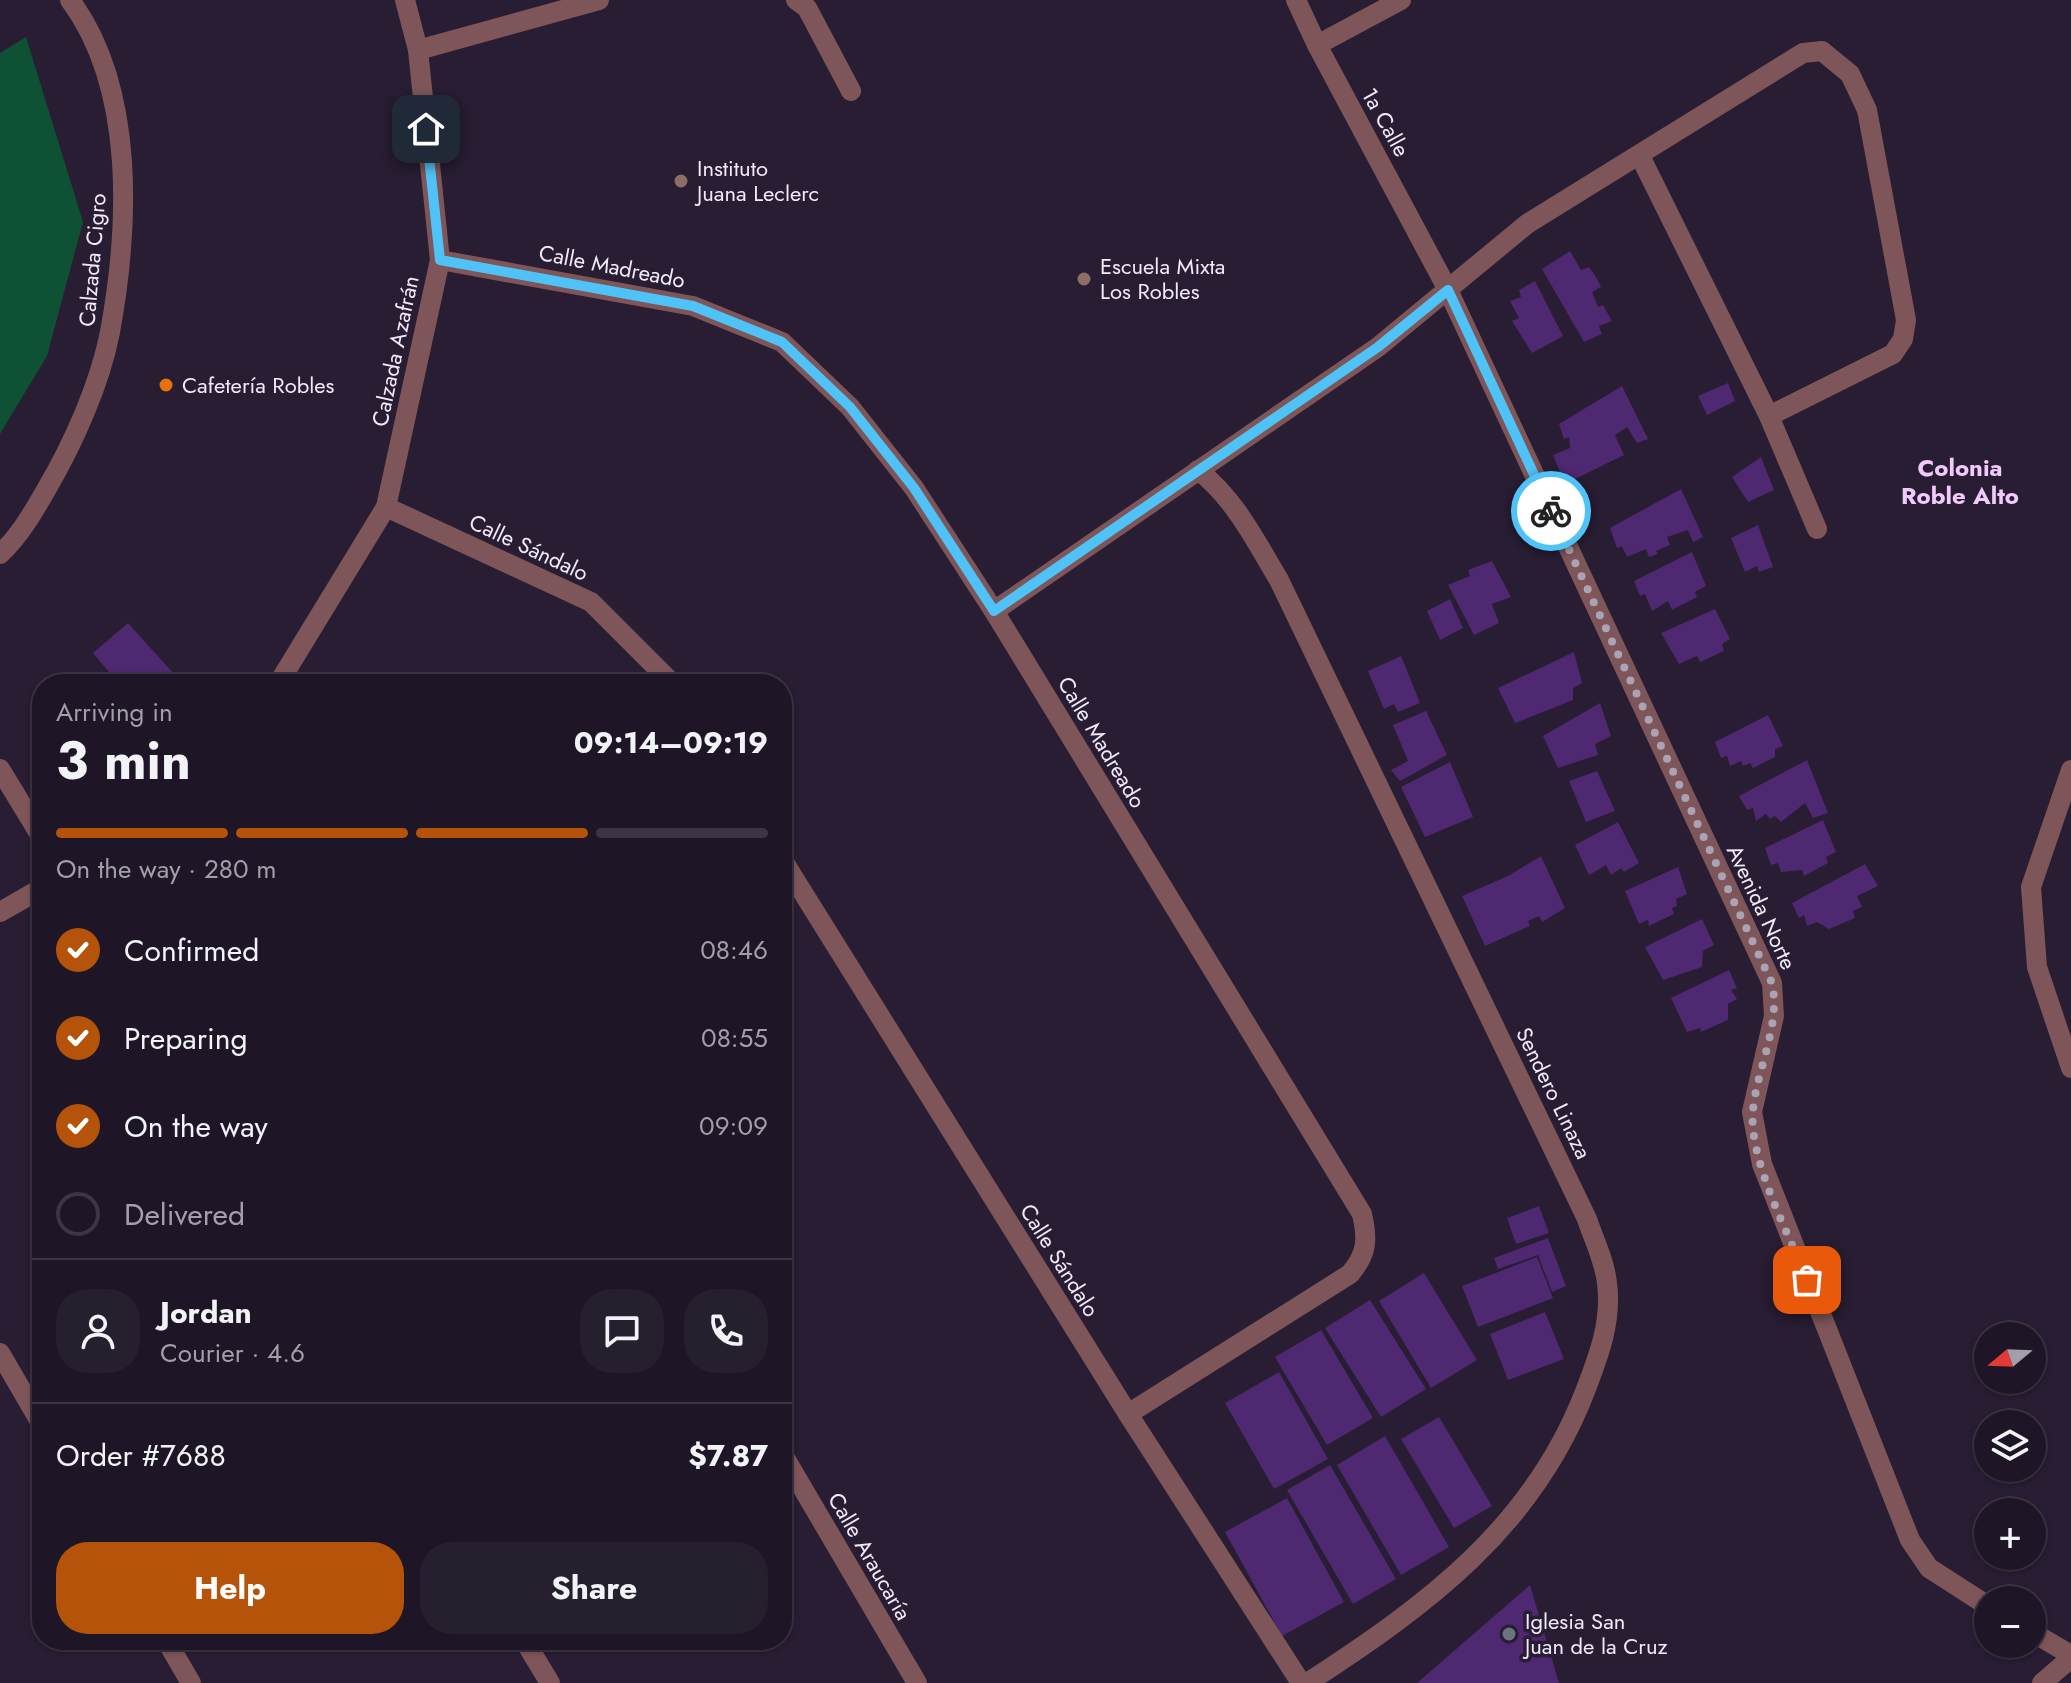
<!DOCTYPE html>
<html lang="en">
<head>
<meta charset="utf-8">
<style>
  body { margin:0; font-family:Jost,sans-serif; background:#261f2e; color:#f1f3f6; height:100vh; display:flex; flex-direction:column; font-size:30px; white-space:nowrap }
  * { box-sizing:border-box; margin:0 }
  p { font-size:26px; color:#a19fa7 }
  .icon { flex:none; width:44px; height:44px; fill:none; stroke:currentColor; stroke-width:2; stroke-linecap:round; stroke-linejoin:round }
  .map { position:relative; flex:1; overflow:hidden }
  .panel { position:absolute; left:32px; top:674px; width:760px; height:976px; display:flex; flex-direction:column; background:#1e1626; border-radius:32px; box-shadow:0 2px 6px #0004,0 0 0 2px #3c3543 }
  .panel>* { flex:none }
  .needle { width:52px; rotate:251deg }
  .fabs { position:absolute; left:1974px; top:1322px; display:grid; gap:16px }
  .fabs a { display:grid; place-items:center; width:72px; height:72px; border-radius:50%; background:#1e1626; box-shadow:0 2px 6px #0004,0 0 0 2px #3c3543; font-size:40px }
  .pin { position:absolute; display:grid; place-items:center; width:68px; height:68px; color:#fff; margin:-34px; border-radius:16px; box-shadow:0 4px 12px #0006 }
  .courier { position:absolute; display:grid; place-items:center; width:80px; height:80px; margin:-40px; border:6px solid #4fc3f7; border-radius:50%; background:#fff; color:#222; box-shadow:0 2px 10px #0007 }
  .headline em { font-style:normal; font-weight:700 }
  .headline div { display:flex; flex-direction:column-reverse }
  .headline { display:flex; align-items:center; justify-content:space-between; height:136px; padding:0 24px }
  h1 { font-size:52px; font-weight:700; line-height:60px }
  .bar { display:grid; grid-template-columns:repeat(4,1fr); gap:12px 8px; align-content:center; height:96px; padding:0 24px }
  .bar i { height:10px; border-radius:6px; background:#3c3543 }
  .bar .current { background:#b45309 }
  .bar p { grid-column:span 4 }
  .line { display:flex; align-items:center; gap:20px; padding:0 24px; border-top:2px solid #3c3543 }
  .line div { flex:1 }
  .round { display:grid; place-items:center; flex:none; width:84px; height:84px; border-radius:32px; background:#261f2e }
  ol { padding:0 24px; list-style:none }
  li { display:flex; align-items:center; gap:24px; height:88px }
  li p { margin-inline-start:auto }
  li .icon { padding:8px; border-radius:50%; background:#b45309; color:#fff; stroke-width:4 }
  li:last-child { color:#a19fa7 }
  li i { width:44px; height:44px; border:4px solid #3c3543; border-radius:50% }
  .cta { display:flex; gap:16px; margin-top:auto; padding:16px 24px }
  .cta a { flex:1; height:92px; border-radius:32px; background:#b45309; color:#fff; font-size:32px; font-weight:700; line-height:92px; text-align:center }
  .cta a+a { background:#261f2e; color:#f1f3f6 }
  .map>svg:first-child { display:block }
  .green { fill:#0f5135 }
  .building { fill:#4e2870 }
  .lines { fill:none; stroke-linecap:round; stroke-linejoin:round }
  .service { stroke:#7e5558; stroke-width:20 }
  .minor { stroke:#7e5558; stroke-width:20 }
  .done { stroke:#aba2b4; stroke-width:8; stroke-dasharray:0 14.4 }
  .route { stroke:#4fc3f7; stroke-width:10 }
  .education-dot { fill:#8d6e63; stroke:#281d33; stroke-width:3 }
  .food-dot { fill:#e8710a; stroke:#281d33; stroke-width:3 }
  .worship-dot { fill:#6b7280; stroke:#281d33; stroke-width:3 }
  .labels { text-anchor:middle; stroke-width:7; stroke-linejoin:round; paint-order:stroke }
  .street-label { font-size:22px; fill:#f1eafa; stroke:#281d33 }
  .poi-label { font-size:22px; fill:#f1eafa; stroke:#281d33; text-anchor:start }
  .neighbourhood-label { font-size:24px; font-weight:bold; fill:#f1c9fb; stroke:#281d33 }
</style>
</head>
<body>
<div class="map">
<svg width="2071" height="1683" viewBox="0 0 2071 1683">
  <rect width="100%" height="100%" fill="#281d33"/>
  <path class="green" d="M26 37 83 222 47 356 0 434V53Z"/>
  <g class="building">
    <path d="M1570 251 1581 270 1589 267 1596 277 1601 287 1592 292 1598 307 1603 305 1612 321 1599 326 1602 334 1584 342 1542 269Z"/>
    <path d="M1535 281 1563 336 1532 353 1512 321 1519 318 1510 301 1521 297 1519 290Z"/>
    <path d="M1728 383 1735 401 1707 415 1698 396Z"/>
    <path d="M1622 386 1648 439 1637 443 1627 427 1615 435 1624 455 1565 484 1553 455 1570 448 1569 437 1564 439 1559 424Z"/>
    <path d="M1761 457 1774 490 1748 502 1732 477Z"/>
    <path d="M1681 489 1703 537 1693 542 1688 530 1667 537 1670 545 1656 551 1658 554 1649 557 1646 549 1627 557 1622 546 1617 548 1610 528Z"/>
    <path d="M1758 525 1773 567 1759 572 1757 566 1745 572 1731 538Z"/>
    <path d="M1692 552 1706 586 1695 592 1697 597 1672 610 1668 601 1652 611 1645 594 1640 596 1634 581Z"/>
    <path d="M1492 561 1511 597 1492 604 1499 623 1474 635 1448 585 1470 576 1468 570Z"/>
    <path d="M1450 599 1463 628 1440 640 1427 611Z"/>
    <path d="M1715 609 1730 639 1722 644 1724 651 1700 662 1697 656 1679 664 1661 633Z"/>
    <path d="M128 623 183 684H119L93 653Z"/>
    <path d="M1574 652 1582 683 1573 688V700L1515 723 1498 688Z"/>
    <path d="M1401 656 1420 703 1398 712 1394 704 1384 709 1368 671Z"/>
    <path d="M1600 703 1611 736 1595 744 1598 755 1558 768 1543 736Z"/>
    <path d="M1426 711 1447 755 1400 781 1391 770 1408 761 1393 725Z"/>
    <path d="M1768 715 1783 746 1775 749V757L1753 768 1750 763 1743 766 1741 761 1730 766 1727 756 1721 758 1715 742Z"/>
    <path d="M1807 760 1828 813 1813 818 1805 803 1781 822 1775 816 1770 819 1766 814 1756 821 1753 808 1747 810 1739 796Z"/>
    <path d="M1450 762 1473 817 1425 837 1401 787Z"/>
    <path d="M1597 771 1615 811 1586 822 1569 781Z"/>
    <path d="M1823 820 1836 852 1826 857 1828 863 1804 876 1802 870 1781 872 1778 863 1771 865 1765 848Z"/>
    <path d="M1618 822 1639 863 1624 872 1621 868 1611 875 1606 865 1589 875 1575 845Z"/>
    <path d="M1541 856 1565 908 1542 922 1539 916 1528 921 1530 926 1485 946 1462 896 1508 876Z"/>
    <path d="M1865 864 1878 886 1857 896 1862 907 1853 911 1855 918 1829 929 1817 922 1807 926 1804 915 1799 918 1792 903Z"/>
    <path d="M1678 867 1687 894 1676 899 1677 906 1672 908 1674 914 1649 926 1648 920 1639 924 1625 891Z"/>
    <path d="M1702 919 1714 945 1703 951 1702 967 1663 980 1645 947Z"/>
    <path d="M1729 970 1737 988 1731 990 1737 999 1728 1004V1020L1701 1032 1700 1028 1687 1032 1671 998Z"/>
    <path d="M1539 1206 1549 1233 1516 1244 1507 1218Z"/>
    <path d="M1548 1238 1566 1286 1552 1292 1538 1255 1498 1269 1494 1258Z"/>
    <path d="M1537 1257 1553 1298 1478 1327 1462 1286Z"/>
    <path d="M1424 1273 1477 1360 1431 1388 1379 1301Z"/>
    <path d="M1370 1300 1426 1389 1381 1417 1325 1328Z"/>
    <path d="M1545 1312 1564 1359 1508 1380 1490 1334Z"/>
    <path d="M1321 1330 1373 1418 1327 1445 1275 1357Z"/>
    <path d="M1279 1372 1328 1459 1274 1489 1225 1403Z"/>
    <path d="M1439 1417 1492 1506 1454 1528 1401 1439Z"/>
    <path d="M1385 1436 1449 1547 1401 1575 1337 1465Z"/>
    <path d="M1330 1465 1396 1579 1353 1604 1287 1490Z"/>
    <path d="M1287 1498 1344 1602 1282 1636 1225 1532Z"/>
    <path d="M1530 1585 1559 1683H1417Z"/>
  </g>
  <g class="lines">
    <g class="service">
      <path d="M796 0 807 8 851 91"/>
      <path d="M418 50 599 0"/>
    </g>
    <g class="minor">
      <path d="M1296 0 1317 45 1448 290 1772 983 1774 1016 1752 1112 1762 1164 1910 1540 1929 1568 1988 1606"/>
      <path d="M1317 45 1401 0"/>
      <path d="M1640 156 1769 416 1817 529"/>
      <path d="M440 260 693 306 782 342 850 407 914 488 994 611 1362 1214C1368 1240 1367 1254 1350 1274L1128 1414"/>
      <path d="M1198 470C1235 499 1255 540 1279 580L1587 1219C1594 1240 1605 1262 1607 1283 1612 1321 1599 1355 1586 1389 1533 1528 1427 1605 1307 1683"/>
      <path d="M386 507 591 602 673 684"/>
      <path d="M0 554C19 537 34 511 46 490 73 444 100 384 110 332 129 228 136 89 70 0"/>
      <path d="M994 611 1378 347 1527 224 1803 53 1822 51 1850 74 1867 110 1906 320 1903 339 1893 354 1769 416"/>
      <path d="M278 684 386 507 440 260 418 50 405 0"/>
      <path d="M0 769 42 838"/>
      <path d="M2071 770 2031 887 2037 967 2071 1068"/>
      <path d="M782 859 1128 1414 1301 1683"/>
      <path d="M0 912 42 888"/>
      <path d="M0 1353 42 1425"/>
      <path d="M782 1453 917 1683"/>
      <path d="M2032 1632 2071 1655"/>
      <path d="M166 1640 191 1683"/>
      <path d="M524 1640 550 1683"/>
      <path d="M2042 1683 2071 1658"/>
    </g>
  </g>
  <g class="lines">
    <path class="done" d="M1551 511 1772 983C1781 1026 1757 1068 1753 1110 1748 1159 1789 1234 1807 1280"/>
    <path class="route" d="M426 129 440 260 693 306 782 342 850 407 914 488 994 611 1378 347 1448 290 1551 511"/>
  </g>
  <g class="education-dot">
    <circle cx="681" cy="181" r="8"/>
    <circle cx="1084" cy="279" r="8"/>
  </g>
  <circle class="food-dot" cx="166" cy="385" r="8"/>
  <circle class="worship-dot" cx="1509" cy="1634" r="8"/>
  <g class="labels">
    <g class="street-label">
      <text transform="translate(1386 122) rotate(61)" y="8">1a Calle</text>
      <text transform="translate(92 260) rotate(-85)" y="8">Calzada Cigro</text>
      <text transform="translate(612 266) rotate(11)" y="8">Calle Madreado</text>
      <text transform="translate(395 351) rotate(-78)" y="8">Calzada Azafrán</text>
      <text transform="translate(529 547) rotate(25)" y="8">Calle Sándalo</text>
      <text transform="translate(1102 742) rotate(59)" y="8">Calle Madreado</text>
      <text transform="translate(1762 907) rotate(65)" y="8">Avenida Norte</text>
      <text transform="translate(1554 1093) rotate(64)" y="8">Sendero Linaza</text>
      <text transform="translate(1060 1260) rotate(58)" y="8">Calle Sándalo</text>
      <text transform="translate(870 1556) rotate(60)" y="8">Calle Araucaría</text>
    </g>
    <g class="poi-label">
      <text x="697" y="176">Instituto<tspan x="697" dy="25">Juana Leclerc</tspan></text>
      <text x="1100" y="274">Escuela Mixta<tspan x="1100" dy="25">Los Robles</tspan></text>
      <text x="182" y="393">Cafetería Robles</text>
      <text x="1525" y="1629">Iglesia San<tspan x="1525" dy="25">Juan de la Cruz</tspan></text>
    </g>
    <g class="neighbourhood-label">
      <text x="1960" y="476">Colonia<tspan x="1960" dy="28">Roble Alto</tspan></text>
    </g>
  </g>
</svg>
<div class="fabs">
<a><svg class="needle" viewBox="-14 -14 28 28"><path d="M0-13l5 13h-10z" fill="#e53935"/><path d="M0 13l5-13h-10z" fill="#a19fa7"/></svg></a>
<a><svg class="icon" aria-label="layers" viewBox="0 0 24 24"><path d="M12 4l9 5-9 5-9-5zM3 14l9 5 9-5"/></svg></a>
<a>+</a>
<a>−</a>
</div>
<div class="pin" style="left:1807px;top:1280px;background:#ea580c"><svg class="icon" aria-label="bag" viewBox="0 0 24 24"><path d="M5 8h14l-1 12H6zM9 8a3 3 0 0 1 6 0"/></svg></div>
<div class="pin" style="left:426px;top:129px;background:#1f2937"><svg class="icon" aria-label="home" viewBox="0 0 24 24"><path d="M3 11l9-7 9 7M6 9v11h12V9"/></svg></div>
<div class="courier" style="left:1551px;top:511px"><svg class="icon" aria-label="bike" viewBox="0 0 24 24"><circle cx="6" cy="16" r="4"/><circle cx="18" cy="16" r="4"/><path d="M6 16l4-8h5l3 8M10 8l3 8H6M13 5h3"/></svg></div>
<section class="panel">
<div class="headline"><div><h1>3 min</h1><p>Arriving in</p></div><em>09:14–09:19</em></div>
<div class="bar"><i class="current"></i><i class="current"></i><i class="current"></i><i></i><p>On the way · 280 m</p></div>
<ol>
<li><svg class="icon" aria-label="check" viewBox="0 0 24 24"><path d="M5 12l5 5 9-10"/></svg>Confirmed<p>08:46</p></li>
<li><svg class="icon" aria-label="check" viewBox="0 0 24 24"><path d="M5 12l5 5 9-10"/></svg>Preparing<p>08:55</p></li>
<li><svg class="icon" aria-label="check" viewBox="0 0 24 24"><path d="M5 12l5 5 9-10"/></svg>On the way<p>09:09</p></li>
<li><i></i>Delivered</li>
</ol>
<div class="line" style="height:144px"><a class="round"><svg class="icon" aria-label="person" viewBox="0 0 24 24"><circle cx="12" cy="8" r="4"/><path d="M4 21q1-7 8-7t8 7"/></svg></a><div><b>Jordan</b><p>Courier · 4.6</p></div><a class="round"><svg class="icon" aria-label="chat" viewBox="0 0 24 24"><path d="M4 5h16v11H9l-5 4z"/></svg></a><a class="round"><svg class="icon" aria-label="phone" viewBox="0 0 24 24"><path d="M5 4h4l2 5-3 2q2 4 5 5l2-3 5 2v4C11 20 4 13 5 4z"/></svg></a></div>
<div class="line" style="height:104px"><div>Order #7688</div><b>$7.87</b></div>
<div class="cta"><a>Help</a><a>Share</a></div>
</section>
</div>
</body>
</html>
